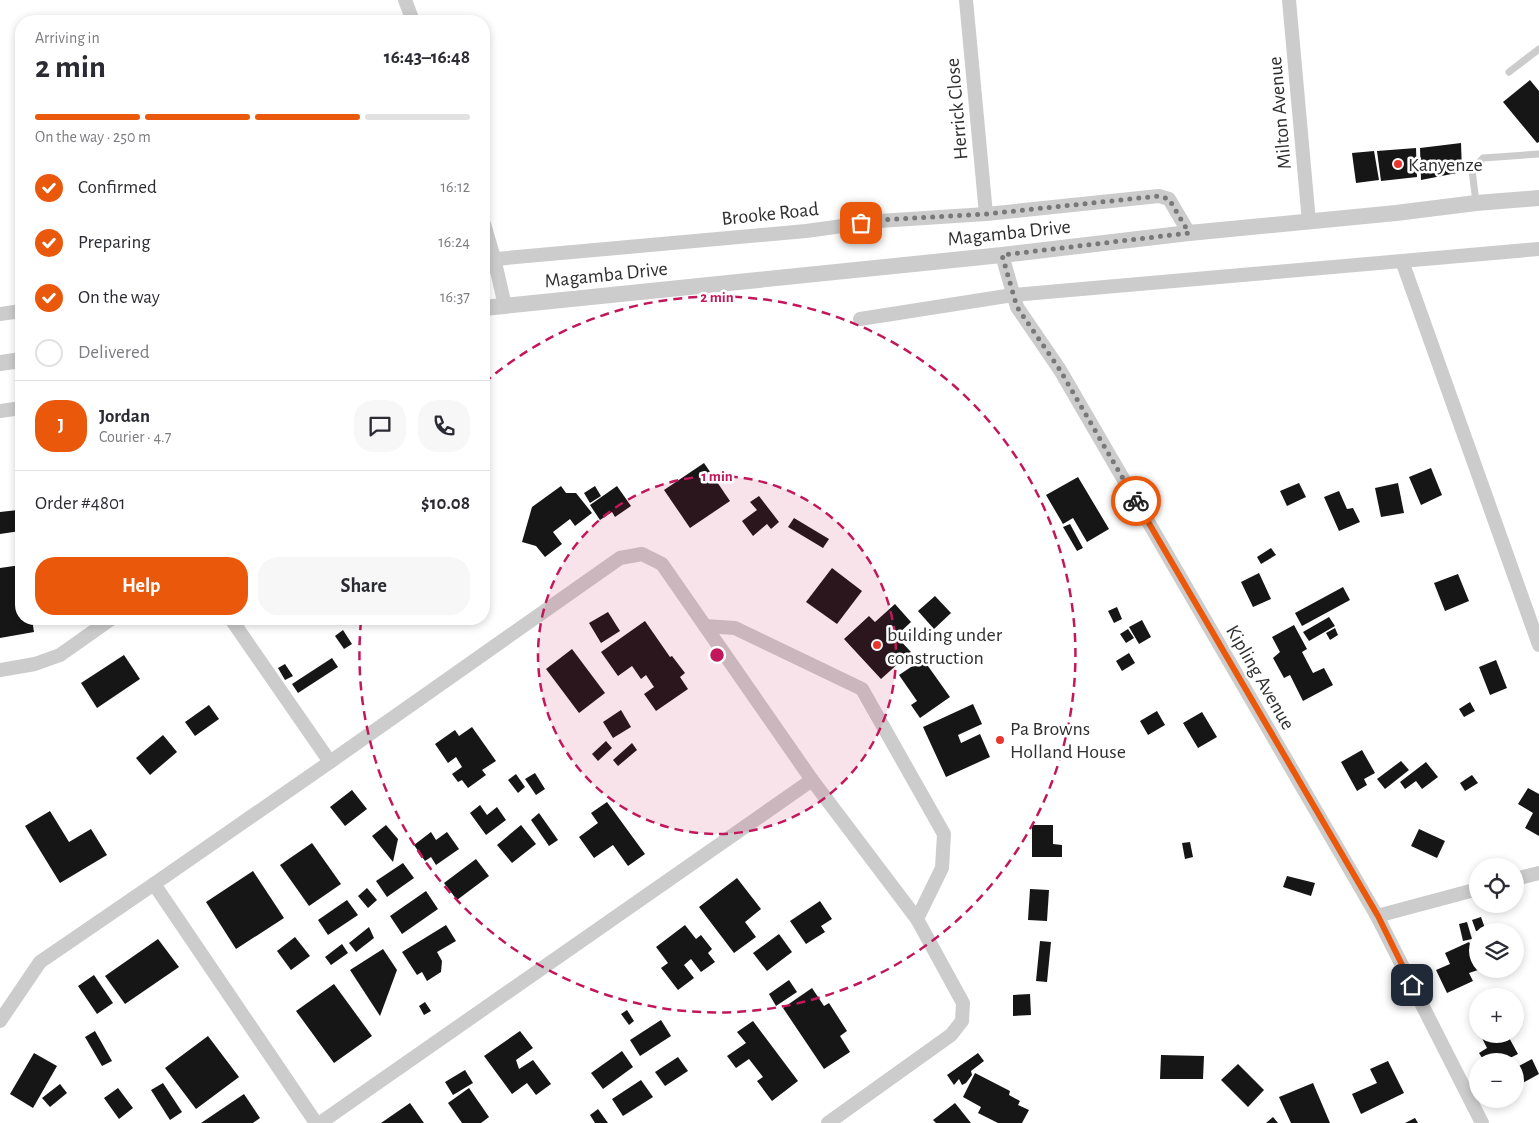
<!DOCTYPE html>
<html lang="en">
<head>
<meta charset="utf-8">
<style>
  body { margin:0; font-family:"Alegreya Sans",sans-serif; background:#f7f7f7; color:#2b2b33; height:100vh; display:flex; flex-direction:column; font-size:19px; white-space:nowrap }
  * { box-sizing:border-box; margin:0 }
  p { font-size:16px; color:#7c7c81 }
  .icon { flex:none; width:28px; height:28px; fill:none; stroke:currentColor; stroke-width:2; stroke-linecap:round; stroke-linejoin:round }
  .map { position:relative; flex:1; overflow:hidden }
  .side { position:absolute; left:15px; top:15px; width:475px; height:610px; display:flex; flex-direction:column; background:#fff; border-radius:20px; box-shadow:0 2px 8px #0003 }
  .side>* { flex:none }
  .buttons { position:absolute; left:1469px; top:858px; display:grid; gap:10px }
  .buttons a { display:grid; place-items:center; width:55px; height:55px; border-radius:50%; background:#fff; box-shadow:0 2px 8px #0003; font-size:25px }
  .pin { position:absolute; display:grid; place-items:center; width:42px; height:42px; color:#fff; margin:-21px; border-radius:10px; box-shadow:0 2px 8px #0006 }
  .courier { position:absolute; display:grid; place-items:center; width:50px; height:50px; margin:-25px; border:4px solid #ea580c; border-radius:50%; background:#fff; color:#222; box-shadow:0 1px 6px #0007 }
  .summary em { font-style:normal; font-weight:700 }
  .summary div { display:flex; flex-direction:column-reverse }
  .summary { display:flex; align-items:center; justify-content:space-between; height:85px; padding:0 20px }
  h1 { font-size:32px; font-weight:700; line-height:38px }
  .bar { display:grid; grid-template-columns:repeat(4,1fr); gap:8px 5px; align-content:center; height:60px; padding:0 20px }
  .bar i { height:6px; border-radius:4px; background:#e1e1e2 }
  .bar .active { background:#ea580c }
  .bar p { grid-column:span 4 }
  .line { display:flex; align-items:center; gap:12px; padding:0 20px; border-top:1px solid #e1e1e2 }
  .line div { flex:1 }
  .round { display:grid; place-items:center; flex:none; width:52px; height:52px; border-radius:20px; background:#f7f7f7 }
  ol { padding:0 20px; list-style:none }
  li { display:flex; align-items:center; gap:15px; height:55px }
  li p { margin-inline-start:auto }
  li .icon { padding:5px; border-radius:50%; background:#ea580c; color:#fff; stroke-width:4 }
  li:last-child { color:#7c7c81 }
  li i { width:28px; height:28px; border:2px solid #e1e1e2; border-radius:50% }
  .button { display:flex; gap:10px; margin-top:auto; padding:10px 20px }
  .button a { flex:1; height:58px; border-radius:20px; background:#ea580c; color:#fff; font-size:20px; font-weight:700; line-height:58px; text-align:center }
  .button a+a { background:#f7f7f7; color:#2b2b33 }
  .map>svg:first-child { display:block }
  .building { fill:#161616 }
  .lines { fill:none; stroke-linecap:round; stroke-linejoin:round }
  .service { stroke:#ccc; stroke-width:7 }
  .minor { stroke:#ccc; stroke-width:14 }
  .tertiary { stroke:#ccc; stroke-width:16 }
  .done { stroke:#787878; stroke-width:5; stroke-dasharray:0 9 }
  .route { stroke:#ea580c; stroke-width:6 }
  .ring { fill:none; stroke:#c2185b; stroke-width:2.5; stroke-dasharray:9 6 }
  .poi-dot { fill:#e8352e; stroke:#fff; stroke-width:2 }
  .labels { text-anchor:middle; stroke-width:5; stroke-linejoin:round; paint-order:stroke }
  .street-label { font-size:20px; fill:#2f2f2f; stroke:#fff }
  .poi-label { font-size:20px; fill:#2f2f2f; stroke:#fff; text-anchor:start }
  .centre { fill:#c2185b; stroke:#fff; stroke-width:2.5 }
  .ring-label { font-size:15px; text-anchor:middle; font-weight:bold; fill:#c2185b; stroke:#fff; stroke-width:5; stroke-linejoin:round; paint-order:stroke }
</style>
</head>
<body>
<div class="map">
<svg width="1539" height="1123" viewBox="0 0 1539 1123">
  <rect width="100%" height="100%" fill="#fff"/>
  <g class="building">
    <path d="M1530 80 1539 91V142L1537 143 1503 102Z"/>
    <path d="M1461 143 1462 172 1421 180 1420 148Z"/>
    <path d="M1416 148 1417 177 1381 181 1377 151Z"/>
    <path d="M1374 151 1379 180 1356 183 1352 153Z"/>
    <path d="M704 463 730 501 690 528 664 490Z"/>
    <path d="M1431 468 1442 495 1421 505 1409 477Z"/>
    <path d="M1078 477 1109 529 1087 542 1073 518 1063 524 1046 495Z"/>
    <path d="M1299 483 1306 497 1287 506 1280 491Z"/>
    <path d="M1398 483 1404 513 1381 517 1375 488Z"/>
    <path d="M561 486 566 493H576L592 513 575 526 570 519 553 532 562 544 545 557 536 546 522 542 532 507Z"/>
    <path d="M595 486 601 496 590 503 584 493Z"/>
    <path d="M617 486 631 506 615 517 612 512 600 520 590 505Z"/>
    <path d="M1339 491 1347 509 1353 508 1360 522 1339 531 1324 497Z"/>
    <path d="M759 496 779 522 771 529 767 524 753 536 742 521 757 510 750 502Z"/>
    <path d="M18 510 20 531 0 534V512Z"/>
    <path d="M794 518 829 539 823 548 788 527Z"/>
    <path d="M1070 524 1083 548 1077 551 1063 527Z"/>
    <path d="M1271 548 1276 555 1261 564 1257 557Z"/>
    <path d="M21 565V619H32L34 632 0 638V568Z"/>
    <path d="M832 568 862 591 837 624 806 602Z"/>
    <path d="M1259 573 1271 599 1253 607 1241 582Z"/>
    <path d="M1458 574 1469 601 1445 611 1434 583Z"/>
    <path d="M1343 587 1350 600 1302 626 1295 613Z"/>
    <path d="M935 596 951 613 934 629 918 611Z"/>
    <path d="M895 604 911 622 896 636 911 652 881 679 844 639 869 616 875 622Z"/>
    <path d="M1117 607 1122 619 1114 623 1108 611Z"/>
    <path d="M608 612 620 631 601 643 589 623Z"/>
    <path d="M1329 617 1335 626 1309 641 1303 632Z"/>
    <path d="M1142 620 1151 637 1139 644 1129 627Z"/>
    <path d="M645 621 670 657 672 656 685 673 680 677 688 689 656 711 644 694 654 687 646 675 641 679 632 666 618 676 601 652Z"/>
    <path d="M1294 625 1307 649 1302 652 1313 673 1324 668 1333 685 1303 701 1290 675 1284 678 1273 658 1280 652 1272 637Z"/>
    <path d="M1335 628 1338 635 1330 640 1326 633Z"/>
    <path d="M1128 629 1134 638 1126 643 1120 634Z"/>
    <path d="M343 630 352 644 344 649 335 636Z"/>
    <path d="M572 649 605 693 579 713 546 669Z"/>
    <path d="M1129 653 1135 663 1122 671 1116 661Z"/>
    <path d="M124 655 140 679 97 708 81 683Z"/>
    <path d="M332 658 338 667 298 693 292 684Z"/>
    <path d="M923 659 950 697 920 718 911 705 917 701 899 675Z"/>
    <path d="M1496 660 1507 688 1490 695 1479 667Z"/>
    <path d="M285 664 293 676 285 680 278 668Z"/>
    <path d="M1470 702 1475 711 1464 717 1459 709Z"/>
    <path d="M973 704 982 724 958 735 961 743 980 734 990 757 946 777 923 727Z"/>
    <path d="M209 705 219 719 195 736 185 722Z"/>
    <path d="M621 710 631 727 613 738 603 722Z"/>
    <path d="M1157 711 1165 725 1148 735 1140 721Z"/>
    <path d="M1202 712 1217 737 1198 748 1183 723Z"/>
    <path d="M472 727 496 761 482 770 486 775 468 788 462 780 458 782 452 774 462 767 456 757 448 763 435 744 455 730 459 736Z"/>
    <path d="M163 735 177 752 150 775 136 758Z"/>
    <path d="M606 741 612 748 598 761 592 754Z"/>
    <path d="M632 743 637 750 618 766 613 760Z"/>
    <path d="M1362 750 1375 773 1364 779 1367 785 1357 791 1341 762Z"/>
    <path d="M1401 761 1409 770 1385 789 1377 779Z"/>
    <path d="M1426 762 1438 777 1422 789 1416 781 1405 789 1400 782Z"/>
    <path d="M535 773 545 789 536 795 525 779Z"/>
    <path d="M516 774 525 787 518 793 508 780Z"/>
    <path d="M1472 775 1478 783 1465 791 1460 783Z"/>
    <path d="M1528 788 1539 794V836L1525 828 1533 813 1518 804Z"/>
    <path d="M352 790 367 809 345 826 330 807Z"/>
    <path d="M607 802 645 854 628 866 613 845 594 858 579 837 598 823 591 813Z"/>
    <path d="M480 805 487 815 497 807 506 820 486 835 470 813Z"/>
    <path d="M50 811 69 842 91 829 107 855 60 883 25 826Z"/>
    <path d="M539 813 558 840 549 846 531 820Z"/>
    <path d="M386 825 398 839 393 862 372 836Z"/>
    <path d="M521 825 536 844 512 863 497 845Z"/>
    <path d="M1032 825H1053V844L1062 845V857H1032Z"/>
    <path d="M1419 829 1445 841 1437 858 1411 846Z"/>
    <path d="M431 832 436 840 447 832 459 849 436 865 431 857 425 861 414 845Z"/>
    <path d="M1190 842 1193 857 1185 859 1182 843Z"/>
    <path d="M312 843 341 884 309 906 280 865Z"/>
    <path d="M476 859 489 876 457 900 444 883Z"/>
    <path d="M403 863 414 878 387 897 376 881Z"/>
    <path d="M253 871 284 918 236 949 206 902Z"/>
    <path d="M1287 876 1315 883 1311 896 1283 887Z"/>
    <path d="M737 878 761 909 745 922 756 937 734 953 699 907Z"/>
    <path d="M367 888 377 900 368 908 358 896Z"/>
    <path d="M1030 889 1049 890 1047 921 1028 920Z"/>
    <path d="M426 891 438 909 402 934 390 916Z"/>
    <path d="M347 900 358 915 328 935 318 920Z"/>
    <path d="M820 901 832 919 821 926 825 932 806 944 790 921Z"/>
    <path d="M1481 917 1486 931H1476L1472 920Z"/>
    <path d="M1467 922 1472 939 1463 941 1459 924Z"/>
    <path d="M446 925 456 941 437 952 442 961 441 972 427 981 422 972 417 975 402 952Z"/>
    <path d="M685 925 696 939 701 935 712 949 708 953 715 962 701 972 691 959 684 965 694 978 678 990 661 968 668 963 656 947Z"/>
    <path d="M369 927 374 938 356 952 349 943Z"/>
    <path d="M779 934 792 952 767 971 753 953Z"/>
    <path d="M295 937 310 956 291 970 277 951Z"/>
    <path d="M158 939 179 967 125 1004 105 976Z"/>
    <path d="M1040 941 1051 942 1047 982 1036 981Z"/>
    <path d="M1469 942 1478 960V970L1469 973 1473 981 1447 993 1436 970 1450 964 1445 953Z"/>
    <path d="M342 944 348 953 331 965 325 957Z"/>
    <path d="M383 949 397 970 380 1016 350 970Z"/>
    <path d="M94 975 113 1003 97 1014 78 986Z"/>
    <path d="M789 980 797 992 776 1006 769 994Z"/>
    <path d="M334 984 372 1036 334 1063 296 1011Z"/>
    <path d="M812 988 824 1006 829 1003 847 1031 840 1036 850 1052 824 1069 783 1008Z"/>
    <path d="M1030 994 1031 1015 1013 1016V995Z"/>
    <path d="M425 1002 431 1011 424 1015 419 1006Z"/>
    <path d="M627 1010 634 1021 629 1025 621 1014Z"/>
    <path d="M661 1020 671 1036 640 1056 630 1040Z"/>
    <path d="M753 1021 798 1081 772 1101 757 1081 763 1077 749 1059 736 1068 727 1056 746 1043 737 1032Z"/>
    <path d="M95 1031 112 1061 102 1066 85 1037Z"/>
    <path d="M520 1031 533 1048 516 1060 519 1069 533 1060 551 1084 536 1095 527 1083 512 1094 484 1056Z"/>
    <path d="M1480 1034H1507L1518 1054 1504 1061H1484L1479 1053 1487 1048Z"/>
    <path d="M208 1036 239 1077 196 1109 165 1068Z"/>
    <path d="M622 1051 633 1067 603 1089 591 1073Z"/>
    <path d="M34 1053 57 1066 33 1108 10 1094Z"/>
    <path d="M978 1053 984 1061 971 1071 972 1075 966 1083 962 1085 959 1079 954 1085 947 1075Z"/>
    <path d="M1161 1055 1204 1056 1203 1079H1160Z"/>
    <path d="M678 1057 688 1071 665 1086 655 1072Z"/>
    <path d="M1532 1059 1539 1074 1515 1087V1068Z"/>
    <path d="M1388 1061 1404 1093 1361 1114 1352 1094 1377 1083 1370 1069Z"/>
    <path d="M1238 1064 1264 1090 1248 1107 1221 1080Z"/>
    <path d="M465 1070 473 1083 453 1095 445 1082Z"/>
    <path d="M975 1073 1010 1091 1009 1095 1020 1101 1018 1105 1029 1110 1022 1123H998L978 1113 981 1107 963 1097Z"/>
    <path d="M641 1080 653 1097 623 1116 612 1099Z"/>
    <path d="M163 1083 182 1112 170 1120 151 1090Z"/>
    <path d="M1313 1083 1330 1123H1291L1279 1097Z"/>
    <path d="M60 1084 67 1093 50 1107 42 1098Z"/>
    <path d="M118 1088 133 1108 119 1119 104 1098Z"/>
    <path d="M469 1088 489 1117 481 1123H462L448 1103Z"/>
    <path d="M244 1094 260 1118 253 1123H201Z"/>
    <path d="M410 1103 424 1123H381Z"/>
    <path d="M955 1103 971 1123H936L933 1120Z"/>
    <path d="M598 1109 608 1123H595L590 1115Z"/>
    <path d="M1273 1117 1278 1123H1266Z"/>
    <path d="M1415 1118 1418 1123H1405Z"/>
  </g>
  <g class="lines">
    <g class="service">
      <path d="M1509 72 1539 49"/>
      <path d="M1476 202 1472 170 1483 158 1539 154"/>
    </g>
    <g class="minor">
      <path d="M405 0 413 21"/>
      <path d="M966 0 986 214"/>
      <path d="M1289 0 1309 222"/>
      <path d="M484 224 494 258 505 306"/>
      <path d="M1002 255 1017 307 1060 370 1377 916 1482 1123"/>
      <path d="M484 260 806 231 879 221 986 214 1159 196 1169 199 1189 233"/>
      <path d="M1402 261 1539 645"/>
      <path d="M0 314 21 311"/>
      <path d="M860 319 1013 295 1539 249"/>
      <path d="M0 411 21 408"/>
      <path d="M231 619 330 762 620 558 642 554 662 564 812 780 917 919 963 1003 962 1021 951 1035 828 1123"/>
      <path d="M705 626 735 628 862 689 944 834 942 868 917 919"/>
      <path d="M0 670 35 664 60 655 111 619"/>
      <path d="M1515 879 1539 873"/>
      <path d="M1377 916 1478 889"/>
      <path d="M0 1021 40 962 154 884"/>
      <path d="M316 1123 154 884 330 762"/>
      <path d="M320 1123 812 780"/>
    </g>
    <g class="tertiary">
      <path d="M484 308 1002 255 1189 233 1396 213 1476 203 1539 198"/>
      <path d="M0 363 21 360"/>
    </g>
  </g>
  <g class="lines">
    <path class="done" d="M861 223 879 220 986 214 1159 196 1169 199 1189 233 1002 255 1017 307 1060 370 1136 501"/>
    <path class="route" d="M1136 501 1378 916 1412 985"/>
  </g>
  <circle cx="717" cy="655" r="179" fill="#c2185b" fill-opacity=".12"/>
  <g class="ring">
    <circle cx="717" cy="655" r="179"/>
    <path d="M484 383A358 358 0 1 1 361 621"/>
  </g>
  <g class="poi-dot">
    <circle cx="1398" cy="164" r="5"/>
    <circle cx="877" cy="645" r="5"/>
    <circle cx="1000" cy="740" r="5"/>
  </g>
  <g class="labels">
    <g class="street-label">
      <text transform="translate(956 109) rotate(-95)" y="7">Herrick Close</text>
      <text transform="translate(1279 113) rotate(-95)" y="7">Milton Avenue</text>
      <text transform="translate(770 213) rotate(-6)" y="7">Brooke Road</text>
      <text transform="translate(1009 232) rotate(-6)" y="7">Magamba Drive</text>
      <text transform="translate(606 274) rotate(-6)" y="7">Magamba Drive</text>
      <text transform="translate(1261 677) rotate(60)" y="7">Kipling Avenue</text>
    </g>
    <g class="poi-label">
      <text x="1408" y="171">Kanyenze</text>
      <text x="887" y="641">building under<tspan x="887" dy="23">construction</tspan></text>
      <text x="1010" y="735">Pa Browns<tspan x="1010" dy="23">Holland House</tspan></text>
    </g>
  </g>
  <circle cx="717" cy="655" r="8" class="centre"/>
  <g class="ring-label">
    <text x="717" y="302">2 min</text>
    <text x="717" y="481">1 min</text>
  </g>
</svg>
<div class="buttons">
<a><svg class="icon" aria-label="locate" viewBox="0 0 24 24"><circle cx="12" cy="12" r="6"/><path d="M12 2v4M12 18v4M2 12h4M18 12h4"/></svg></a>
<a><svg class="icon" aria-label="layers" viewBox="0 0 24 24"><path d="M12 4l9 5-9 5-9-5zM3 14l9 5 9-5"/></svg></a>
<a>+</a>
<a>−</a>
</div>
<div class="pin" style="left:861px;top:223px;background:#ea580c"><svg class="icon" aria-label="bag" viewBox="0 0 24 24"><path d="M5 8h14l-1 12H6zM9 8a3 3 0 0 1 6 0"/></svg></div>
<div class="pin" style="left:1412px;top:985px;background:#1f2937"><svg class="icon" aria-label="home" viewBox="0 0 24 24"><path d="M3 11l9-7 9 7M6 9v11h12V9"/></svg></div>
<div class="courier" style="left:1136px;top:501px"><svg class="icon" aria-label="bike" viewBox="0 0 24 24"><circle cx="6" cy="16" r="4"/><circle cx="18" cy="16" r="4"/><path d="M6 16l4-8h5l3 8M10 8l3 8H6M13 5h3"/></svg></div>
<section class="side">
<div class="summary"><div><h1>2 min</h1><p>Arriving in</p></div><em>16:43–16:48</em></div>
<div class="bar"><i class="active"></i><i class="active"></i><i class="active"></i><i></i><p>On the way · 250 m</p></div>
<ol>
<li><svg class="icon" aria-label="check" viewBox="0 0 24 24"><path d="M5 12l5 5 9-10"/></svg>Confirmed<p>16:12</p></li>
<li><svg class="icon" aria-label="check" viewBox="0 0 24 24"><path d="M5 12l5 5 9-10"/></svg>Preparing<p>16:24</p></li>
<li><svg class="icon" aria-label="check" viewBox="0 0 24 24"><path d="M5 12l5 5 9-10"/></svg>On the way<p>16:37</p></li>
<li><i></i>Delivered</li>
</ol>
<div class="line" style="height:90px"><b class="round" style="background:#ea580c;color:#fff">J</b><div><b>Jordan</b><p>Courier · 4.7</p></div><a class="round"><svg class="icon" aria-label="chat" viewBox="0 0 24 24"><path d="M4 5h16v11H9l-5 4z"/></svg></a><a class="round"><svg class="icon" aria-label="phone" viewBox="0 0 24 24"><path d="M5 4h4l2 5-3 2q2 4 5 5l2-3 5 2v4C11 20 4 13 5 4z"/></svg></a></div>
<div class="line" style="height:65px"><div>Order #4801</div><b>$10.08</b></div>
<div class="button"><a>Help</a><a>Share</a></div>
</section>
</div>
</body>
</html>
